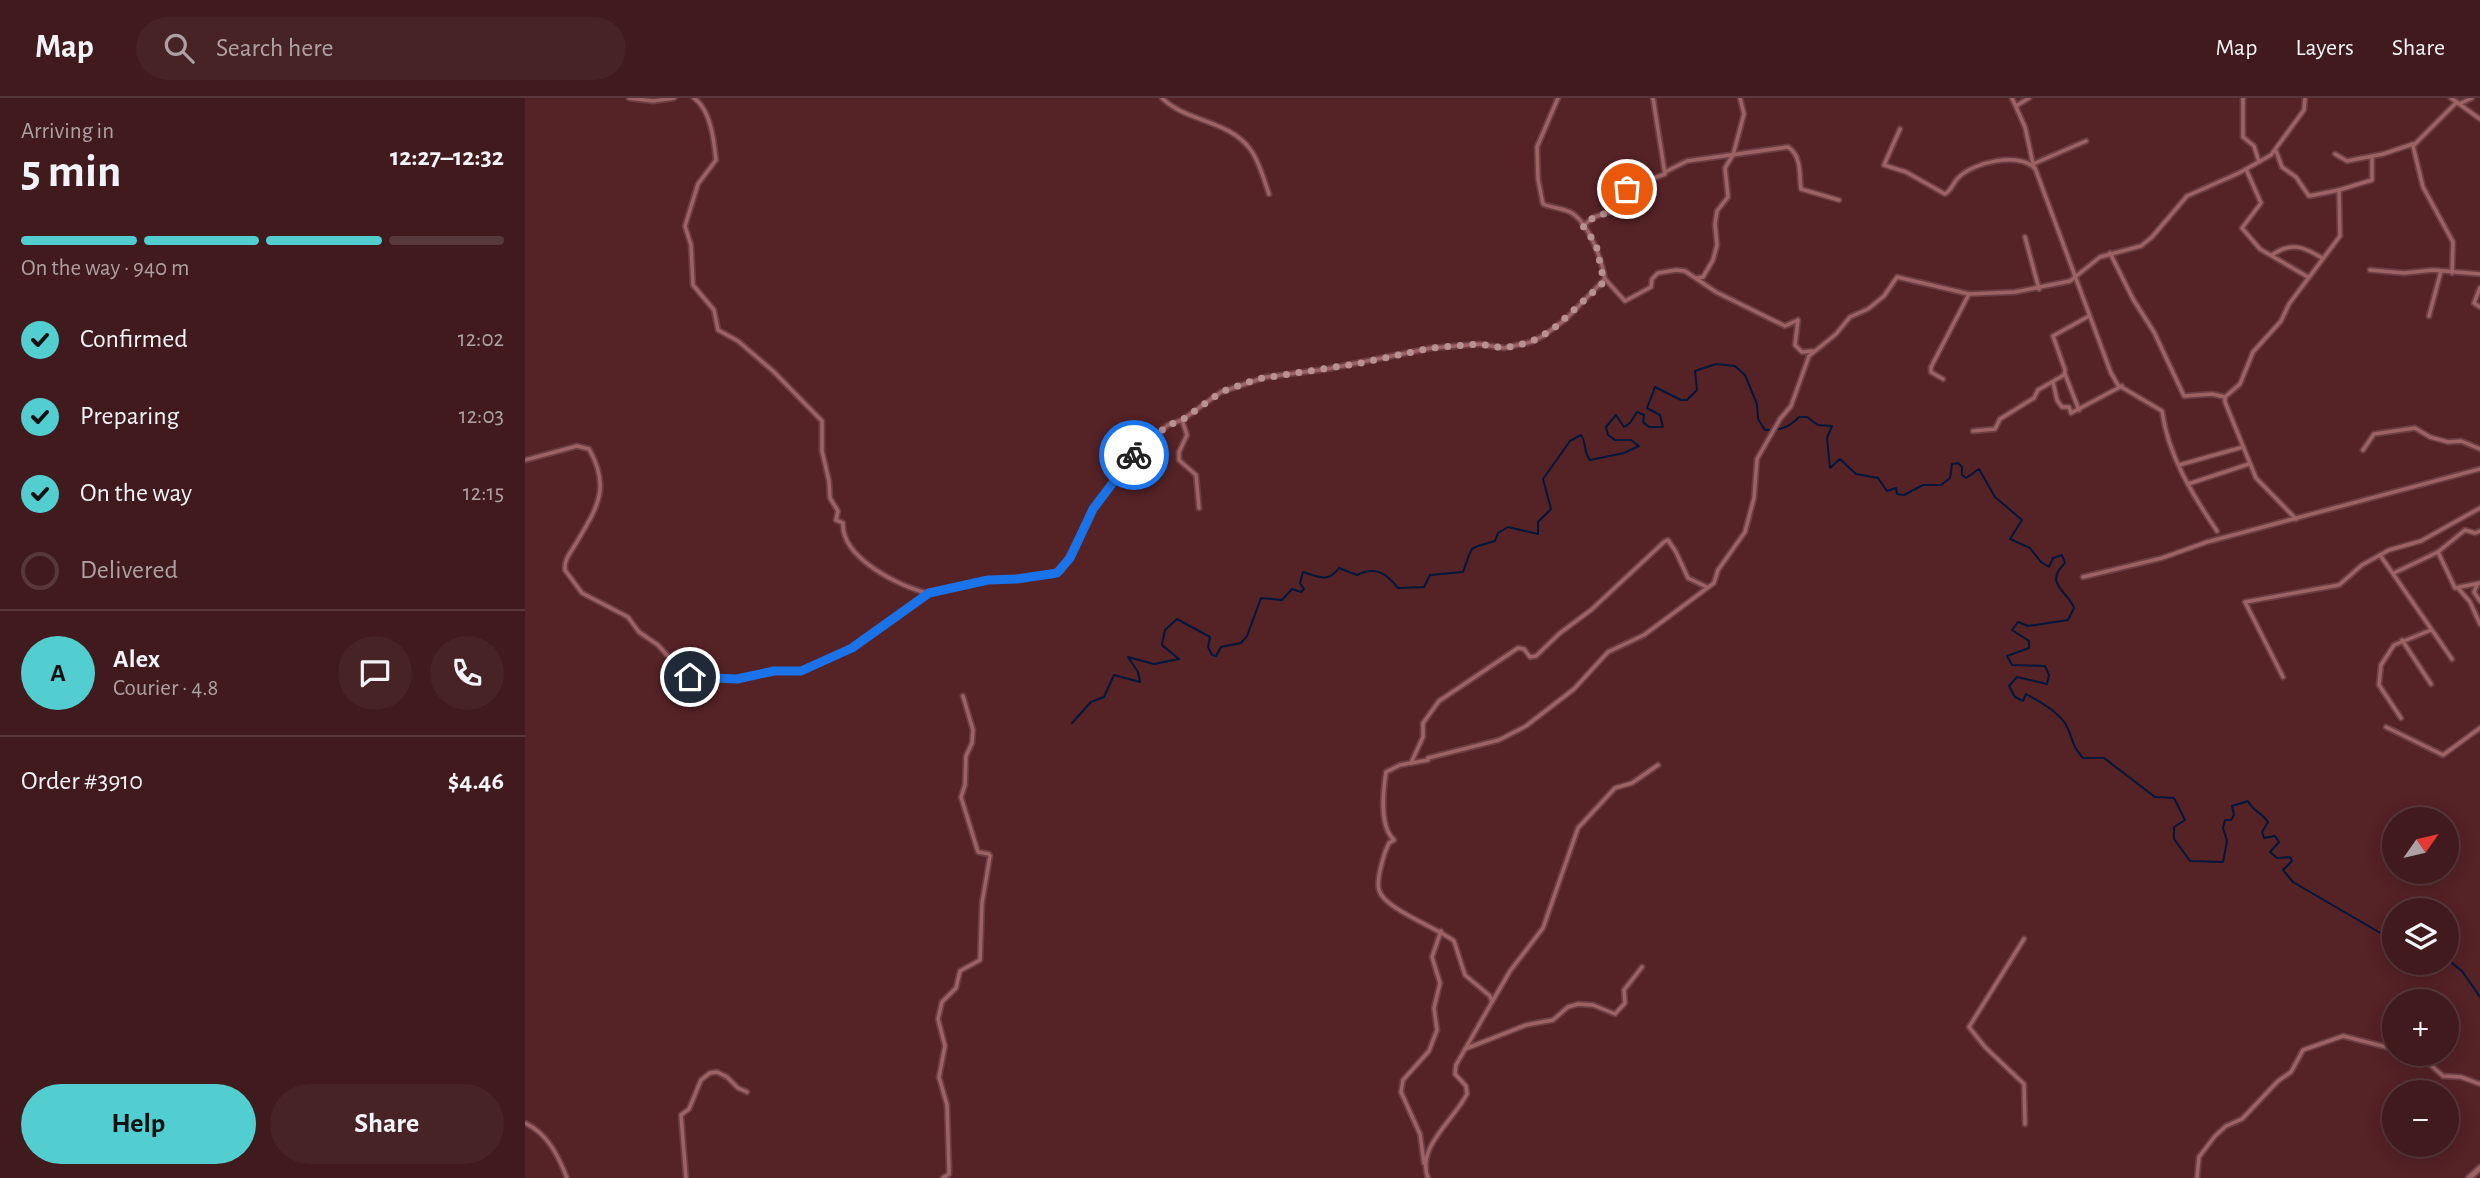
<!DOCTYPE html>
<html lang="en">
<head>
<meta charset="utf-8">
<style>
  body { margin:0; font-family:"Alegreya Sans",sans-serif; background:#472325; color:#f1f3f6; height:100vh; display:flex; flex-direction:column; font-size:26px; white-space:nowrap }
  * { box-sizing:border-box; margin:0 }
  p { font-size:23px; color:#aea1a3 }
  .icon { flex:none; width:38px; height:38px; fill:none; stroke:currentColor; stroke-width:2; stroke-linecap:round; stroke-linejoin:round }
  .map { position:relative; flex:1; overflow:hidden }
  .side { display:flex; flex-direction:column; background:#401a1c; width:525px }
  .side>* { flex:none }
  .needle { width:46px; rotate:56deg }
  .controls { position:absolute; left:1857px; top:709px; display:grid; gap:14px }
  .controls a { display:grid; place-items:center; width:77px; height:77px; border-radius:50%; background:#401a1c; box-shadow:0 4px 18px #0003,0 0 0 2px #59383b; font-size:35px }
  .pin { position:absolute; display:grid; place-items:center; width:60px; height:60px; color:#fff; margin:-30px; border:4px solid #fff; border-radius:50%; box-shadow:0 2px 7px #0007 }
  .courier { position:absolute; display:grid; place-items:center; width:70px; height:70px; margin:-35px; border:5px solid #1a73e8; border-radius:50%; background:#fff; color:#222; box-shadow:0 2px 9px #0007 }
  .headline em { font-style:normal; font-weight:700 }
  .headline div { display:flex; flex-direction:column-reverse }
  .headline { display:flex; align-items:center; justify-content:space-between; height:119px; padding:0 21px }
  h1 { font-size:46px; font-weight:700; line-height:52px }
  .bar { display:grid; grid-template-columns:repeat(4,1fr); gap:10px 7px; align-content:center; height:84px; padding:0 21px }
  .bar i { height:9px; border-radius:5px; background:#59383b }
  .bar .active { background:#52cdd0 }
  .bar p { grid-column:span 4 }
  .line { display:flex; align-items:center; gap:18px; padding:0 21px; border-top:2px solid #59383b }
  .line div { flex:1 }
  .round { display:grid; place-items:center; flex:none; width:74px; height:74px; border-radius:37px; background:#472325 }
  ol { padding:0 21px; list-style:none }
  li { display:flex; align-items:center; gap:21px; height:77px }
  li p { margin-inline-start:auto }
  li .icon { padding:7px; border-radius:50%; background:#52cdd0; color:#111; stroke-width:4 }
  li:last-child { color:#aea1a3 }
  li i { width:38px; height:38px; border:4px solid #59383b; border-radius:50% }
  .action { display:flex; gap:14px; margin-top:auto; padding:14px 21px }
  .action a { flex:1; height:80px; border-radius:42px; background:#52cdd0; color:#111; font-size:28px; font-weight:700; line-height:80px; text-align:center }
  .action a+a { background:#472325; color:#f1f3f6 }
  header { display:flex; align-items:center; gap:42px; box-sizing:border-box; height:98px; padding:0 35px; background:#401a1c; border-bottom:2px solid #59383b }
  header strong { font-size:33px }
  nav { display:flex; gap:38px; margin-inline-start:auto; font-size:24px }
  .search { width:490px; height:63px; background:#472325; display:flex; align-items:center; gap:18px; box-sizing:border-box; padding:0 24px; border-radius:38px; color:#aea1a3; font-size:26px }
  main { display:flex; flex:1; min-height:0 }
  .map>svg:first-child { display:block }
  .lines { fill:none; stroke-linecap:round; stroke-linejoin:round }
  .stream { stroke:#00173c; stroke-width:2 }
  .street-casing { stroke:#6b3e43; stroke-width:7 }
  .secondary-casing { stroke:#6b3e43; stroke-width:9 }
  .street { stroke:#9c6264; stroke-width:3.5 }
  .secondary { stroke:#9c6264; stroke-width:5 }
  .done { stroke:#b99193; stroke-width:7; stroke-dasharray:0 12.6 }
  .route { stroke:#1a73e8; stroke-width:9 }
</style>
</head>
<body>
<header>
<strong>Map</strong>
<div class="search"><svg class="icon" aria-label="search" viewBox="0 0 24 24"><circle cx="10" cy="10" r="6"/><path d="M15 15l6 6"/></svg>Search here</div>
<nav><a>Map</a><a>Layers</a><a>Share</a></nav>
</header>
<main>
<section class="side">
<div class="headline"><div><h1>5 min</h1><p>Arriving in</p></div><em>12:27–12:32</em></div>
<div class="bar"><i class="active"></i><i class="active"></i><i class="active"></i><i></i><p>On the way · 940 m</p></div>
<ol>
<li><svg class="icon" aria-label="check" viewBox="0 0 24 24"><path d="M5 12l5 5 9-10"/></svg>Confirmed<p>12:02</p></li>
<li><svg class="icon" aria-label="check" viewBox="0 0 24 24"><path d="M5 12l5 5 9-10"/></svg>Preparing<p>12:03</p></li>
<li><svg class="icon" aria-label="check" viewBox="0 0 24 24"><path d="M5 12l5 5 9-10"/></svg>On the way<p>12:15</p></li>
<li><i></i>Delivered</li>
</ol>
<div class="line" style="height:126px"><b class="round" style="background:#52cdd0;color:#111">A</b><div><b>Alex</b><p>Courier · 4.8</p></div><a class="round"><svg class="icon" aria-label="chat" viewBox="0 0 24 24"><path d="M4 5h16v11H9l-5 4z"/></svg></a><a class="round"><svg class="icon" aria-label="phone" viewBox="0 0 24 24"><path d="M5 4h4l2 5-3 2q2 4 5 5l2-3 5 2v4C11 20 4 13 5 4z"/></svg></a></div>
<div class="line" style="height:91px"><div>Order #3910</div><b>$4.46</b></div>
<div class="action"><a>Help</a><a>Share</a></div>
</section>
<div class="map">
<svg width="1955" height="1080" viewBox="0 0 1955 1080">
  <rect width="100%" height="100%" fill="#552226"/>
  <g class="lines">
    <g class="stream">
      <path d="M547 625 566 604 579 599 589 577 615 584 613 574 603 559 629 566 654 561 637 547 640 532 652 521 685 539 683 549 687 557 691 558 696 549 716 545 722 538 736 500 757 502 767 491 776 494 779 491 775 485 778 474C794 479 803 485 814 470L832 477C851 468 861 475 873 490L899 489 905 477 938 474C949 445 941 452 970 443L973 435 983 429 1013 436V424L1026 411 1018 381 1045 343 1056 337C1062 345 1058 354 1065 362L1099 355 1114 348 1106 342H1090L1083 337 1081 329 1091 317 1099 329 1105 325 1112 314 1119 317 1118 324 1124 329H1138L1135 317 1122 310 1130 289 1156 302H1162L1172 292 1170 273 1191 266 1210 268 1220 277 1232 306 1233 321 1240 332C1255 332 1264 330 1274 319H1282L1293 327 1307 328 1302 340 1305 370 1315 361 1331 376 1353 380 1362 393 1371 390 1372 396 1379 397 1398 387H1416L1425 380 1427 366 1433 365 1437 369V377L1441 380 1454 371 1470 399 1497 422 1485 441 1505 450 1516 464 1524 469 1528 460 1537 457 1540 465C1518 486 1543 493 1549 510L1543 522 1503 528 1493 524 1487 532 1504 543V550L1482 558 1487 567 1520 568 1524 577 1522 586 1492 579 1484 588 1490 599 1498 603 1501 596C1515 604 1537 615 1543 631 1549 645 1547 647 1558 660H1579L1630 699 1649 700 1660 722 1649 729V741L1665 763 1698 764 1702 743 1698 730 1700 722H1706L1709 717 1707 708 1723 703C1728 713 1737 715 1743 724L1737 734 1739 740 1750 738 1754 744 1745 754 1752 760 1765 759 1767 763 1758 772 1768 784 1869 843"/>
      <path d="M1922 861 1937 873 1955 899"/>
    </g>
    <g class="street-casing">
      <g id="street">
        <path d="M104 0 128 3 149 0"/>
        <path d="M169 0C186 12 189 43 191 62L173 86 160 128 166 147 168 187 189 212 193 232 213 243 248 273 297 323V353L304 383 305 400 313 413 311 422 318 425C316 460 374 488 402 495"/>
        <path d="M637 0C661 24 704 22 725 51 734 62 739 82 744 96"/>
        <path d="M1487 0 1500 29 1509 70"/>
        <path d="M1718 0V39L1729 48 1734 64"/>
        <path d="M1926 0 1955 21"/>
        <path d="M1934 6 1947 0"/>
        <path d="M1491 8 1504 0"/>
        <path d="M1375 31 1359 67 1381 74 1420 96C1427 92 1428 84 1434 79 1450 64 1492 54 1510 70L1586 275 1593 287 1637 313C1643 357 1667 396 1692 433"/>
        <path d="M1751 53 1757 69 1771 79 1784 98 1814 92"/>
        <path d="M1810 56 1822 63 1858 56 1888 46"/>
        <path d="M1508 66 1561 43"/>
        <path d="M1721 71 1736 105 1717 130 1735 151 1783 179"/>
        <path d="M1140 74 1162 63 1263 49C1277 58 1274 76 1276 91L1314 102"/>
        <path d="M1058 128 1069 119 1088 113 1104 89 1140 76 1128 0"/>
        <path d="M1500 139 1514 191"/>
        <path d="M1585 155 1608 201 1629 234 1659 298 1687 296 1700 299"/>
        <path d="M1747 157C1766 144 1778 148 1797 160"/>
        <path d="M1845 172 1879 175 1908 172 1955 176"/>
        <path d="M1927 175 1928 144 1898 89 1888 48 1932 4"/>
        <path d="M1172 180 1178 179 1188 162 1192 147 1190 126 1192 113 1203 99 1200 70 1208 57 1219 16 1215 0"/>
        <path d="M1080 181 1100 203 1126 189 1127 181 1133 175 1151 172 1160 173 1191 194 1260 228 1273 222 1270 247 1277 254 1288 253"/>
        <path d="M1955 190 1949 205 1955 209"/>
        <path d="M1904 218 1916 173"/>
        <path d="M1540 276 1554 312"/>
        <path d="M1418 281 1406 274V269L1444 196"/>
        <path d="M1528 284 1532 302 1537 309H1544L1546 315 1597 288"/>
        <path d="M657 322 662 337 654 354V362L671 377 674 410"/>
        <path d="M1448 333 1470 331 1475 321 1509 300 1513 292 1539 277 1540 272 1528 238 1564 218"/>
        <path d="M1838 352 1849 336 1890 330 1905 339 1923 344 1936 343 1955 351"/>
        <path d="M0 362 52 348 64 351C87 391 71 411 50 447 45 455 39 462 40 472L57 495 103 519 114 534 133 547 159 576 172 580 212 581 249 573 276 574 327 550 404 495 463 482 527 477 537 472 568 411 613 352 643 327 657 322 696 294 741 279 802 271 906 250 954 246 979 250 1006 244 1018 238 1041 221 1080 181C1077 162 1063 123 1045 114 1037 110 1027 110 1018 106L1013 81 1012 49 1033 0"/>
        <path d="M1654 367 1718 349"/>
        <path d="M1663 386 1724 366"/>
        <path d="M1771 421 1731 380 1700 304V299L1715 286 1728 254 1756 223 1764 206 1815 138 1814 92 1847 82V59"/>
        <path d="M1913 454 1930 490 1955 485"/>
        <path d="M1855 457 1927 561"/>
        <path d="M1869 475 1913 454 1940 432 1950 435 1955 433"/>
        <path d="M1558 479 1637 460 1682 444 1955 371"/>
        <path d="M1952 487 1949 494 1955 503"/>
        <path d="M1933 490 1945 504 1955 526"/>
        <path d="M1877 542 1906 586"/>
        <path d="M1758 579 1720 504 1814 487 1837 467 1864 452 1896 443 1955 410"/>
        <path d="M1876 620 1854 587 1856 567 1869 547 1906 532"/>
        <path d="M1861 629 1918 657 1955 630"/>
        <path d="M886 665 898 639V625L914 603 993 550 999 551 1005 559 1011 558 1035 535 1066 512 1139 444 1143 442 1151 454 1163 480 1182 489"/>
        <path d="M1499 841 1444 929 1460 949 1499 986 1500 1026"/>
        <path d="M967 904 985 873 1018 830 1053 730 1090 690 1107 685 1133 667"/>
        <path d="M940 951 1001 927 1028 922 1043 909 1053 906 1068 907 1090 916 1100 905 1099 892 1117 869"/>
        <path d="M1893 956 1918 978 1936 979 1955 986"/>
        <path d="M0 1025C22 1035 33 1057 42 1080"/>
        <path d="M899 1065 895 1036 876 994 878 982 904 953 912 932 909 910 915 885 907 859 916 833"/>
        <path d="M161 1080 156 1017 164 1011 176 982 185 975 192 974 202 979 213 990 222 994"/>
        <path d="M418 1080 424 1076V1071L422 1007 414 979 420 948 413 921 417 904 431 890 435 873 455 862 457 805 465 758 464 756 453 754 436 699 440 687 441 658 447 645 448 632 438 598"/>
        <path d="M903 1080C891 1049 929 1022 942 996L941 988 930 976 931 967 967 904 965 898 940 877 929 843C913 830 859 811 854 792 851 782 859 755 864 745L869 742C854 728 858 694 861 674L875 667 903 662V660L974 642 1001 628 1049 591 1083 554 1119 537 1189 485 1193 472 1220 434 1229 400 1232 361 1255 321 1266 308 1284 258 1311 236 1325 219 1343 211 1359 198 1372 179 1444 196 1490 194 1545 183 1575 159 1616 148 1627 139 1662 98 1714 75 1746 57 1779 12 1780 0"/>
        <path d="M1672 1080 1674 1059 1690 1038 1701 1028 1717 1021 1753 983 1766 974 1778 952 1818 938 1869 951"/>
      </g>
    </g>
    <g class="secondary-casing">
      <path id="secondary" d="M1944 1080 1955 1070"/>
    </g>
    <use href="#street" class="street"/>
    <use href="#secondary" class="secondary"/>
  </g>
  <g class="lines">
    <path class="done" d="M609 357 643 327 656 323 696 294 732 281 836 265 906 250 954 246 979 250 1006 244 1027 232 1079 184 1071 146 1058 128 1069 119 1088 113 1102 91"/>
    <path class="route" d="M165 579 212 581 249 573H276L327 550 404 495 463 482 492 481 532 475 545 460 568 411 609 357"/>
  </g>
</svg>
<div class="controls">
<a><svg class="needle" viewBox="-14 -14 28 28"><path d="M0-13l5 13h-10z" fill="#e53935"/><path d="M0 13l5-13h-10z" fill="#aea1a3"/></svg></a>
<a><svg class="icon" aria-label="layers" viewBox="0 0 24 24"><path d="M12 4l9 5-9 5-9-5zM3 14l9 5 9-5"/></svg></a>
<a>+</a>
<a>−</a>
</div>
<div class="pin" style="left:1102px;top:91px;background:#ea580c"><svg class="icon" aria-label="bag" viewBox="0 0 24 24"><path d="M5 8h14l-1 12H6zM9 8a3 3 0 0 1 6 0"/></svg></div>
<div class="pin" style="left:165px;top:579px;background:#1f2937"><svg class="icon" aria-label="home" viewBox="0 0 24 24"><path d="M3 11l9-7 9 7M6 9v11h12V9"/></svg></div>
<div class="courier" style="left:609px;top:357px"><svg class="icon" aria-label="bike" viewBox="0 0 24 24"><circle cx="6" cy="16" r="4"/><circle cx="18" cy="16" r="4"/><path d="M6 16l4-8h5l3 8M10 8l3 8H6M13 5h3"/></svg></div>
</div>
</main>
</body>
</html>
